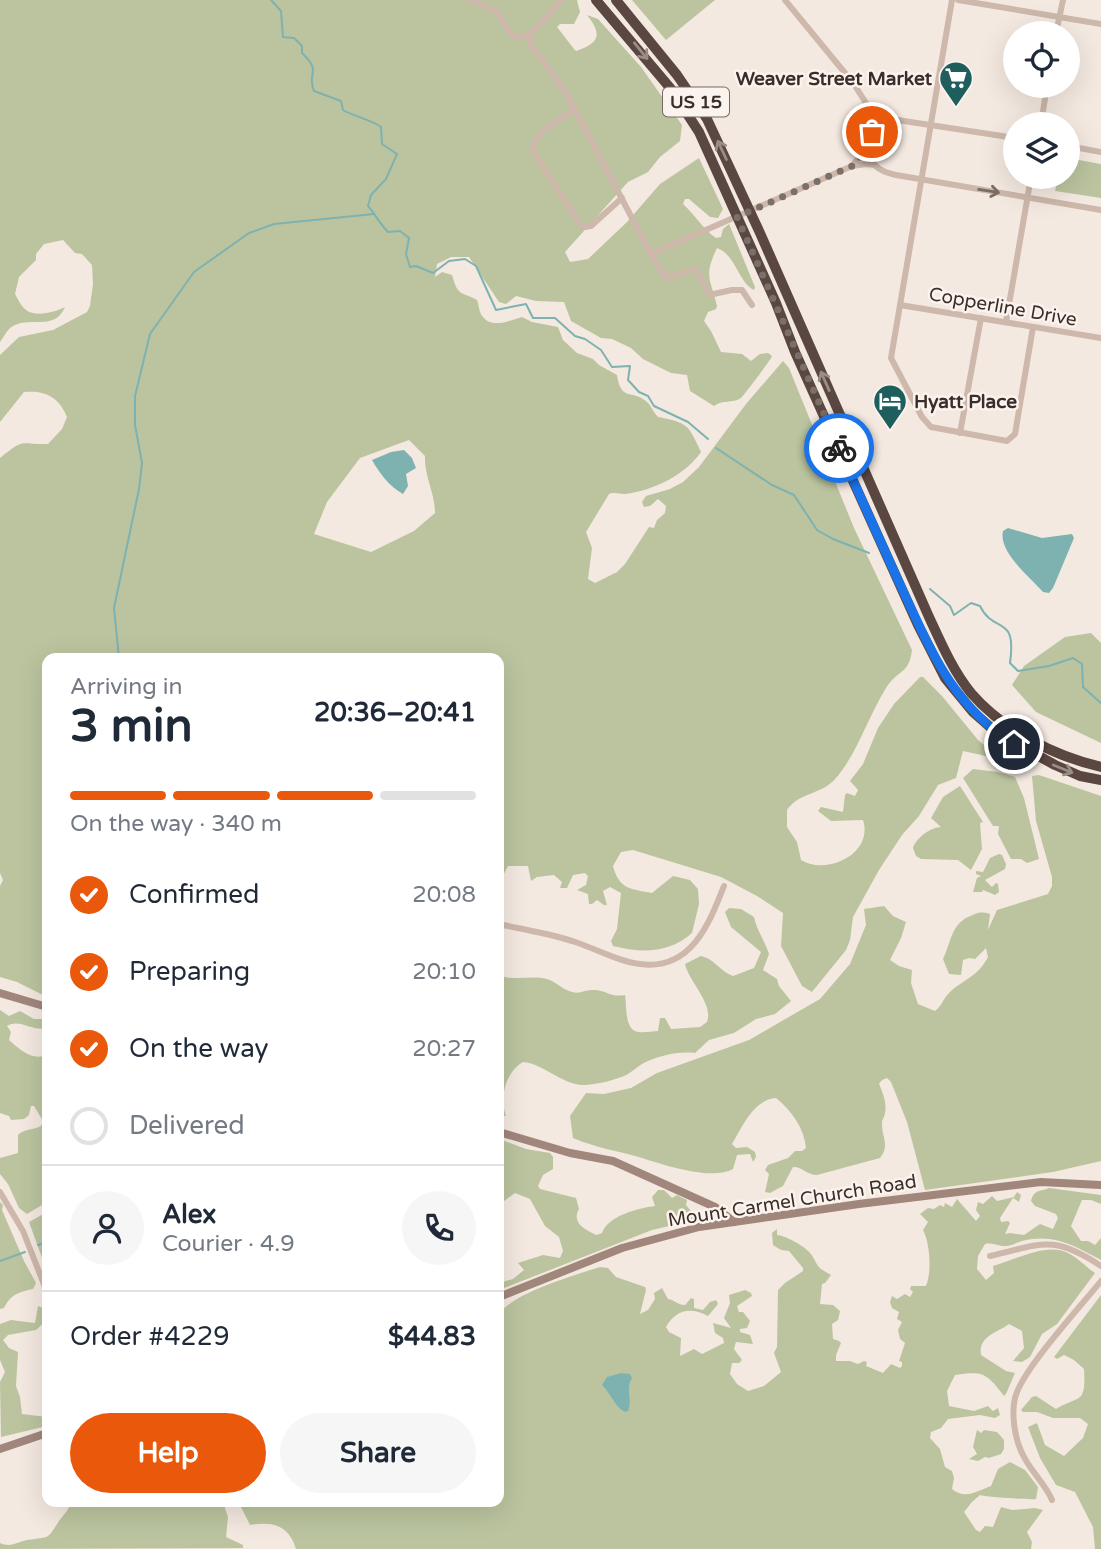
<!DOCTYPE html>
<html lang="en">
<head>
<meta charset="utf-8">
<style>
  body { margin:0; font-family:"Varela Round",sans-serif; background:#f6f6f7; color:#1f2937; height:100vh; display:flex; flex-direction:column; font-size:26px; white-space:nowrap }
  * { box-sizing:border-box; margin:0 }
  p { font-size:23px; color:#747a83 }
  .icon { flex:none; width:38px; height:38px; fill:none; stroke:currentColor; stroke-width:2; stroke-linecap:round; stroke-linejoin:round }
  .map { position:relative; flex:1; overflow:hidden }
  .details { position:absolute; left:42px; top:653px; width:462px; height:854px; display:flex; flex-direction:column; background:#fff; border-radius:14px; box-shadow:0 7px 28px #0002 }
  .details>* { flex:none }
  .buttons { position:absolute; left:1003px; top:21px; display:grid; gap:14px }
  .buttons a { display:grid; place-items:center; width:77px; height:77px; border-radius:50%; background:#fff; box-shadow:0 7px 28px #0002; font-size:35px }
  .pin { position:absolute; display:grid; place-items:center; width:60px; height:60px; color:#fff; margin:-30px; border:4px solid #fff; border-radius:50%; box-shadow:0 2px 7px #0007 }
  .courier { position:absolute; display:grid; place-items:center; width:70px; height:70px; margin:-35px; border:5px solid #1a73e8; border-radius:50%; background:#fff; color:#222; box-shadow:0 2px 9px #0007 }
  .headline em { font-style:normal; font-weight:700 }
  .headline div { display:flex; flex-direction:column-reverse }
  .headline { display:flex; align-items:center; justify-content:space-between; height:119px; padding:0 28px }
  h1 { font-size:46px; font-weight:700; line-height:52px }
  .bar { display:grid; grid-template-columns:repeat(4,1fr); gap:10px 7px; align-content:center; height:84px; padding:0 28px }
  .bar i { height:9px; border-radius:5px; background:#e0e1e3 }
  .bar .active { background:#ea580c }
  .bar p { grid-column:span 4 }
  .line { display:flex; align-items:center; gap:18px; padding:0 28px; border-top:2px solid #e0e1e3 }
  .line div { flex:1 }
  .round { display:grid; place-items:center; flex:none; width:74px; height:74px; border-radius:37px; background:#f6f6f7 }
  ol { padding:0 28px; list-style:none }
  li { display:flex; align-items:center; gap:21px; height:77px }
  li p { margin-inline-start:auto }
  li .icon { padding:7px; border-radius:50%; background:#ea580c; color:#fff; stroke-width:4 }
  li:last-child { color:#747a83 }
  li i { width:38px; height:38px; border:4px solid #e0e1e3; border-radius:50% }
  .button { display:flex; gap:14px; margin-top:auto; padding:14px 28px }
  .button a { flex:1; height:80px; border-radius:42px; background:#ea580c; color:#fff; font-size:28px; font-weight:700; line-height:80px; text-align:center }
  .button a+a { background:#f6f6f7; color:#1f2937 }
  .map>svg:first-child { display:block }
  .green { fill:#bbc49f; fill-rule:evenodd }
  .water { fill:#7eb2b0 }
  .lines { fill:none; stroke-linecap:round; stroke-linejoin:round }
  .stream { stroke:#7eb2b0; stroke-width:2 }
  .street { stroke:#cdb8ab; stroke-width:6 }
  .secondary { stroke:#a1867c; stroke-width:8 }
  .highway { stroke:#5b4741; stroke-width:10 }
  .oneway { stroke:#9b8c86 }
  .oneway2 { stroke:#7c6c64 }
  .done { stroke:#7b6f6a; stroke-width:7; stroke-dasharray:0 12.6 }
  .route { stroke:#1a73e8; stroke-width:9 }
  .labels { text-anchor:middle; stroke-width:5; stroke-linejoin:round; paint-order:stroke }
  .shield { fill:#fbf3ed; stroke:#746964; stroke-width:2 }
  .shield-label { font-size:18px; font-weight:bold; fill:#3a2e2a }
  .poi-label { font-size:19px; font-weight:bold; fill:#3a2e2a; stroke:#fbf3ed; text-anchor:end }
  .street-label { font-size:19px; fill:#3a2e2a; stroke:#fbf3ed }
</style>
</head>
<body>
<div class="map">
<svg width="1101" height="1549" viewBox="0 0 1101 1549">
  <rect width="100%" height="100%" fill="#f4e9e0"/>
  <g class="green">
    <path d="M0 0H577L580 12 574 24H560L557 27 574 49 576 51C599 43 603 35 587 15L598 19 641 67 682 125 680 141 660 157 648 172 628 182 565 252 570 262 588 259 627 222 660 184 699 158 723 209 718 218 710 217 689 199H685L683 204C695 215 703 229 716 238L721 237 723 229 729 224 755 287 754 290C738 282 736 255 717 248 703 277 711 279 717 306L716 309 708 312 704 321 711 331 721 352 742 354 751 361 760 354 768 353 772 356C771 360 744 395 741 398 733 404 722 399 714 406L690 391 687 375 671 373 643 359 631 348 612 339 601 338 571 321 564 302 536 301 516 296 506 304 499 302 469 257H451L437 264 435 277 442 272 452 275C458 297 461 291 477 300 479 305 479 313 483 317 492 329 511 320 522 317L532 322 558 327 563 340 577 353 593 359 599 365 617 375C621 403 633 388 648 403 651 406 654 413 658 417 688 423 688 424 701 452 684 476 654 490 625 494 618 494 615 492 609 494L586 532 592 548 588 579 595 583 617 572 625 564 649 527 654 528 657 520 665 513 666 506 658 499 650 506 644 507 642 502 646 496 670 489 683 482 699 467 746 404 783 361 789 368 854 528 912 650C909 675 898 669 886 688 868 717 858 752 836 778 822 795 799 792 787 810V827L797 842 801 860C826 876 874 854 863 820L831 821 818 811 821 807 843 812 845 795 847 793 855 796 858 790 850 781 863 764 878 728 894 704 920 677H923L942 696 978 740 989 749 1004 756V760L963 751 956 778 938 785 919 816 902 835 879 870 853 917 850 940 846 950 812 992 802 986 781 946 783 913 757 896 721 877 633 850 621 852 613 866C619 889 630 889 652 893L673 876 690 880 698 889 699 904 692 933C668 954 641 953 613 946L611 941 617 929 621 893 610 887 603 891 607 905H604L597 900 592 904H589L588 894 577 890 586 885 588 876 585 873 573 875 567 888H560L562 882 554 875 537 877 531 881 528 866H508L499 883V658H47V997L17 982 0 977V886L3 880 0 873V458C26 437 19 445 48 444L62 429 67 417C59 397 45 390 24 392L0 422V355L19 337 53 330 87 312 90 306 93 284 92 265 82 254 75 253 63 240 44 244 36 254V260L19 277 15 294C18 299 21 306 25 309 34 318 56 312 65 307 54 333 28 314 10 328 6 332 3 338 0 342ZM409 440 425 456C424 476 435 493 435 513L414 531 371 552 314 534 327 502 360 458Z"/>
    <path d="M632 0H715L666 40Z"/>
    <path d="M1068 158 1101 164V198L1055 191 1058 177H1068Z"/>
    <path d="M1091 633 1101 643V743L1036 712 1012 685 1024 666 1065 637Z"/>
    <path d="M973 769 998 772 1015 777 1024 798 1039 859 1027 863 1021 859H1011L998 834 999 826H993L963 778Z"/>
    <path d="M1039 775 1101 796V1161L1053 1172 925 1190 907 1122 891 1082 887 1078 882 1080 879 1084C883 1093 887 1103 885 1113 884 1119 882 1118 882 1124 882 1138 890 1145 880 1158L817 1175C807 1175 801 1166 793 1167L783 1186 770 1193 765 1192 769 1174 765 1170 768 1165 788 1158 795 1151H802L806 1148C804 1128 792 1111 776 1098 753 1100 743 1126 732 1144L736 1148 747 1147 755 1152 756 1157 753 1162 750 1154 737 1155 733 1169C712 1181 664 1165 642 1158 619 1151 596 1148 573 1138L570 1116 586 1093 604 1094 631 1088 657 1073 749 1040 820 999 850 964 866 925 864 909 884 906 893 916 906 922 901 938 890 960 899 966 912 970 911 983 918 1004 935 1011C941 1007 943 999 949 993 963 979 977 978 988 957L986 948 975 959 969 958 963 960 961 975 949 974 943 959C951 943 951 925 968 917 978 913 979 911 990 914L988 930 997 910 1048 894 1052 886V877L1036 821 1032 776Z"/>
    <path d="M960 786 983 822 980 823 982 849 971 870 958 860 921 859 916 856 913 848C916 838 931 827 941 827L931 818 943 797Z"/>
    <path d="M999 854 1002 855 1006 864 1005 869 985 880 992 887 996 883 998 884 999 892 995 895 983 890 982 892H973L977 878 981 876 976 874V871L983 872 990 858Z"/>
    <path d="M729 908 741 909 754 917C757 931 765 941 769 954L763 970 777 979 779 986 791 1001 775 1014 756 1019 734 1033 709 1040 695 1053C678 1051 657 1056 642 1064 637 1067 633 1071 628 1074 617 1080 598 1084 585 1085 563 1086 545 1064 523 1062 506 1072 499 1097 506 1116L499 1115V975C513 981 528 976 542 978 553 979 558 986 567 990 579 996 582 990 593 990 605 989 610 998 625 995 627 1006 624 1031 639 1032 645 1033 653 1031 658 1031L660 1018H665L671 1029 700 1027 707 1022C714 1004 689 982 685 964L701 956C715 959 718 970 733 976L754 968 761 952 731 927 725 912Z"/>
    <path d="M0 1010 9 1016 20 1011 34 1019H47V1028C32 1032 20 1018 7 1026L11 1032 9 1040C20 1050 32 1061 47 1055V1202L27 1214 19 1208 8 1184 0 1174V1158L18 1153V1135C23 1129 34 1130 41 1126L43 1121 34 1106H31L29 1115 24 1119 11 1120 9 1116 0 1113Z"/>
    <path d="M499 1139 526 1149 550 1153 553 1157V1169L543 1175 538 1186 540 1189 576 1198 579 1209C571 1223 585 1229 596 1235L602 1233C608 1216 638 1208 655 1206L652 1197 658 1190H664L672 1198 677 1195 687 1200 686 1205 695 1216V1220L652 1230 499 1290V1283L513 1279 524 1270 518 1263 543 1255 560 1258 563 1251 559 1237 545 1226 530 1199 515 1193 504 1201H499Z"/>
    <path d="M1049 1188 1101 1195V1204L1091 1200H1082L1071 1226 1081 1241H1088L1095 1245 1101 1238V1260C1074 1246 1055 1233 1022 1241 1017 1242 1012 1246 1007 1246 999 1247 993 1242 985 1244L978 1256 977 1269 986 1280 994 1273 993 1266C1015 1260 1047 1242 1068 1253 1078 1258 1086 1267 1095 1273L1057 1324 1042 1334 1030 1357 1022 1362 1013 1361 1024 1348 1022 1331 1009 1324C997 1333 978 1336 981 1355L1006 1371 1015 1373 1006 1394 1004 1396C986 1373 984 1371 955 1375L947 1391 949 1406 974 1411 988 1406 993 1411 998 1408 1000 1415 995 1418 980 1415 948 1419 941 1428 931 1432 930 1438 940 1449 945 1467 952 1471 954 1478 952 1489C965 1500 977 1491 991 1486L998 1469 1010 1462 1025 1470 1038 1487 1036 1499C1032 1500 985 1497 980 1495L972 1502 964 1512 976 1530 980 1532 985 1526 993 1527 1001 1507 1012 1510 1035 1508 1043 1510 1027 1532 1032 1542 1031 1549H296C289 1525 272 1521 250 1525L240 1505V1502H499V1314C513 1293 575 1275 600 1267L608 1268 616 1277 645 1287 646 1290 640 1314 648 1310 655 1299 654 1293 662 1288 668 1299C675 1300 677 1305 685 1305L691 1298 694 1299V1308L703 1310 710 1302 716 1300 718 1304 708 1316C691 1307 676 1309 666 1327L669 1332 681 1338 680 1356 694 1349 702 1354 724 1343 723 1338 715 1333 713 1323 731 1328 724 1318 730 1303 729 1295 745 1290 751 1293 752 1296 737 1306 739 1312H743L750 1321 747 1328 740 1329V1332L750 1335 753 1344 736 1342 734 1349 742 1360 739 1363H732L730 1374 737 1384 748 1391 764 1386 781 1372 774 1353 777 1347 778 1290 785 1283 803 1271V1268L789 1251 781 1250 773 1245 772 1233 777 1229V1235C785 1235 806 1247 811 1254 815 1259 816 1265 821 1269 824 1271 828 1273 831 1275L825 1283 822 1284 820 1304 833 1305 840 1311 838 1320 832 1324 833 1339 839 1341 841 1343 836 1355V1361H850L858 1364 864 1361 867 1362 866 1366 883 1373 891 1364 900 1368 902 1366V1362L899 1361 905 1343 900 1339 898 1330 902 1322 897 1319 899 1312 892 1308 890 1302 892 1296 897 1299 905 1294 910 1297 913 1292 910 1289 911 1286H926C932 1272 930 1243 923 1230L928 1222 920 1214 928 1208 934 1209 940 1205 944 1207 945 1203 952 1207 957 1199 976 1221 980 1216 976 1210 978 1202 983 1204 992 1196 997 1201 1014 1197 1017 1192 1021 1195 1019 1202 1013 1198 1000 1218 1001 1222 1008 1221 1010 1223 1005 1234 1010 1233 1024 1235 1040 1224 1053 1229 1058 1218 1056 1214 1035 1206 1031 1201C1034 1189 1040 1192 1049 1188Z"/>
    <path d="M0 1202 3 1205 2 1210 24 1261 36 1283 33 1289C19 1292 11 1294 4 1308L0 1309Z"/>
    <path d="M47 1212V1266H45L29 1222Z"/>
    <path d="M1101 1295V1549H1095L1093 1527 1075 1492 1056 1485 1040 1458 1028 1427 1037 1423 1045 1445 1064 1456 1083 1438 1088 1424 1080 1418H1053L1037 1412H1023L1021 1410 1032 1397 1036 1396 1056 1409C1080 1395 1086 1405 1084 1369L1074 1360 1064 1355 1057 1359 1054 1357Z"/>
    <path d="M38 1306 43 1308 47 1320 36 1330 8 1335 3 1340 9 1348 18 1352 16 1386 20 1397 22 1414 47 1417V1426L1 1437 0 1382 5 1372 0 1360V1324L11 1320 35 1323Z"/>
    <path d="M977 1430 981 1433 984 1430 997 1432 1004 1440V1449L1001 1454 989 1458 985 1457 978 1461 969 1459 977 1454 973 1447Z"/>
    <path d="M71 1502H223L228 1517 226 1537 243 1545V1548L0 1549V1543C12 1548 16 1542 27 1540 51 1536 46 1541 59 1521 64 1514 69 1510 71 1502Z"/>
  </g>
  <g class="water">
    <path d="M404 450 412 458 416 468 406 474 408 486 403 494C389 486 380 474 372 460L391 452Z"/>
    <path d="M1008 528 1042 538 1072 534 1074 538 1053 588 1049 593 1043 592C1030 577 998 552 1003 531Z"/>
    <path d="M621 1373 630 1374 632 1378C625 1389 633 1400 628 1411L625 1412C615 1407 611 1394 602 1385L607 1377Z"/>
  </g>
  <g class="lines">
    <g class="stream">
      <path d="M271 0 281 11 283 37 294 38 302 46V53C323 73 306 72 314 91L341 101 343 110C353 116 374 121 381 127L382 144 397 154 386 179 371 195 368 206C376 215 379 223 388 232L400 231 409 238 406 254 410 267 416 266 433 273 449 261 465 259 476 266 496 310 526 304 533 318H555L575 336 585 339 601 350 612 367 630 366 628 380 639 392 648 396 654 406 688 422 708 439"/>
      <path d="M716 448 772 485 794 495 817 530 833 539 869 553"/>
      <path d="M930 589 950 606 954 615 971 603 980 606C994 635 1017 613 1010 663L1018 671 1049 666 1073 658 1082 664 1083 687 1101 703"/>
      <path d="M119 658 114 608 139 489 142 463 135 425V396L150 334 194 272 249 233 274 224 374 214"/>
      <path d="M38 1245 47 1242"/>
      <path d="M0 1261 25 1252"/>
    </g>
    <g class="street">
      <path d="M469 0C477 3 487 5 495 11 510 23 505 47 531 33"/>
      <path d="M562 0 531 33 530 43 566 93 651 254 852 166 866 164 875 165"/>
      <path d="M785 0 854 84 879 124"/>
      <path d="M952 0 891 358 922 417 931 427 1007 441 1015 434 1033 327"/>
      <path d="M958 0 1101 24"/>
      <path d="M1056 33 1063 0"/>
      <path d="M575 109C561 119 532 132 533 151L580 224 585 227 591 226 622 198"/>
      <path d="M1041 124 1047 86"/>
      <path d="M1015 138 891 119C871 124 859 149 875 165 880 171 888 173 896 175L1101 210"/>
      <path d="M1068 146 1101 152"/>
      <path d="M852 166 867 148"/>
      <path d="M651 254 666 278 696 269 709 295 732 290H742L752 305"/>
      <path d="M900 305 1101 338"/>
      <path d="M1006 322 1031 177"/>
      <path d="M960 433 981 318"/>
      <path d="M499 924C525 930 553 934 578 943 598 950 620 962 640 964 691 971 709 924 724 886"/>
      <path d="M0 1192 23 1231 47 1292"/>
      <path d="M990 1256C1042 1244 1052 1234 1101 1266"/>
      <path d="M1052 1500C1045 1483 1031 1472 1023 1455 1015 1440 1011 1415 1015 1398 1021 1371 1081 1306 1101 1281"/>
    </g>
    <g class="secondary">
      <path d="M0 993 47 1007"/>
      <path d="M499 1132 570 1153 613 1161 715 1207 734 1222"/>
      <path d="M499 1297 622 1248 699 1227 859 1204 1041 1182 1101 1185"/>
      <path d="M0 1449 47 1433"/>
    </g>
    <g class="highway">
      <path d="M596 0 671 89 699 132 776 303 795 352 918 625 945 678 973 712 998 734 1055 765 1080 776 1101 780"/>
      <path d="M616 0 677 75 707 119 760 233 929 617C941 643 953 671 971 693 1003 730 1054 756 1101 767"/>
    </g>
  </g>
  <defs><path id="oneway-shaft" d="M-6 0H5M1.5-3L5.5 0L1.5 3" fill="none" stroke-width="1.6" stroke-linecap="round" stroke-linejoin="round" transform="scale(1.75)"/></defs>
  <g class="oneway">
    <use href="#oneway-shaft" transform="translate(641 51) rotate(51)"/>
    <use href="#oneway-shaft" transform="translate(722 150) rotate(-115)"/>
    <use href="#oneway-shaft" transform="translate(825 381) rotate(-114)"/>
    <use href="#oneway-shaft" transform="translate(1063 769) rotate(22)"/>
  </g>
  <use class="oneway2" href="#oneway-shaft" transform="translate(989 191) rotate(9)"/>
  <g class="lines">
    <path class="done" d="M839 448 737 217 852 166 865 152 872 132"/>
    <path class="route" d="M839 448C858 492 878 536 898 580 929 646 950 704 1014 744"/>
  </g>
  <defs>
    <g id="supermarket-pin" transform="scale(1.75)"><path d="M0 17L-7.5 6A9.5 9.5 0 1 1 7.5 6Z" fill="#1e5e5c" stroke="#fbf3ed"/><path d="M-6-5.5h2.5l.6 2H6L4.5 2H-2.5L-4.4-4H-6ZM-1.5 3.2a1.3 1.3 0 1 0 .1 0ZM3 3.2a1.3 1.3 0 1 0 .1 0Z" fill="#fff"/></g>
    <g id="hotel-pin" transform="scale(1.75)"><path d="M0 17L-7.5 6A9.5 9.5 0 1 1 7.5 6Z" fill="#1e5e5c" stroke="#fbf3ed"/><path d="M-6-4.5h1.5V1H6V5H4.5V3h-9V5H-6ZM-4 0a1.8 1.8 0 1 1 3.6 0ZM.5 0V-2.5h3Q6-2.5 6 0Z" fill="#fff"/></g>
  </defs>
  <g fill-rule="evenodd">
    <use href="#supermarket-pin" x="956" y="78"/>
    <use href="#hotel-pin" x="890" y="401"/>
  </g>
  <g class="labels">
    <rect class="shield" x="663" y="87.5" width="66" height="29" rx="5"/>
    <g class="shield-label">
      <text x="696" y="108">US 15</text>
    </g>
    <g class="poi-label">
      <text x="932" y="85">Weaver Street Market</text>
      <text x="914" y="408" text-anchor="start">Hyatt Place</text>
    </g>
    <g class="street-label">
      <text transform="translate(1003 306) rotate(10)" y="7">Copperline Drive</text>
      <text transform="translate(792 1200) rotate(-9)" y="7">Mount Carmel Church Road</text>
    </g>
  </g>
</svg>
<div class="buttons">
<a><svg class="icon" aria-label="locate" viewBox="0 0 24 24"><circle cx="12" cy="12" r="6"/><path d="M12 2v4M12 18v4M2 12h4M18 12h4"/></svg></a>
<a><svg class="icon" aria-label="layers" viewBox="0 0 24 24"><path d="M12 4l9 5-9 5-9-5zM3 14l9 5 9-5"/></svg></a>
</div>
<div class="pin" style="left:872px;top:132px;background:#ea580c"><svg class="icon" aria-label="bag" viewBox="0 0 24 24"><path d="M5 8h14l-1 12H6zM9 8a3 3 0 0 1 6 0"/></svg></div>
<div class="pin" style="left:1014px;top:744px;background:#1f2937"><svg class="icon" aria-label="home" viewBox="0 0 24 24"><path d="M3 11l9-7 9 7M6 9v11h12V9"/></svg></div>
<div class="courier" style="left:839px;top:448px"><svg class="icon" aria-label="bike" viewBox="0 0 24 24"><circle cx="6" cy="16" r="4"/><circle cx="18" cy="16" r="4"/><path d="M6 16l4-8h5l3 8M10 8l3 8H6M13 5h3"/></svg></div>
<section class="details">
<div class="headline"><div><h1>3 min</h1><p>Arriving in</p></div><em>20:36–20:41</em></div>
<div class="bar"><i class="active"></i><i class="active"></i><i class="active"></i><i></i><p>On the way · 340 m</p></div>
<ol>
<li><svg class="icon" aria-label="check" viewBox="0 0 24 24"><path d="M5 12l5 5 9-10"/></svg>Confirmed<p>20:08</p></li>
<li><svg class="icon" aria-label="check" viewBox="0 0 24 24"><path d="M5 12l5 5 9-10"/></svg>Preparing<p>20:10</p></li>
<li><svg class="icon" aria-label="check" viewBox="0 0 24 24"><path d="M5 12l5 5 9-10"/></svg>On the way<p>20:27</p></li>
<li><i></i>Delivered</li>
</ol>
<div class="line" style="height:126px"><a class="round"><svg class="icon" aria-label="person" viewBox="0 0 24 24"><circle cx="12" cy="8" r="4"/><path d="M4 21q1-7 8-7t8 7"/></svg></a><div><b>Alex</b><p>Courier · 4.9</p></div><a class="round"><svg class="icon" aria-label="phone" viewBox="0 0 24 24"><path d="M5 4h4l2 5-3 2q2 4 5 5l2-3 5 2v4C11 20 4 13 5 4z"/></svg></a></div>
<div class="line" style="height:91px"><div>Order #4229</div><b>$44.83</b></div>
<div class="button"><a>Help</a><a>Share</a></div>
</section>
</div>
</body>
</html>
